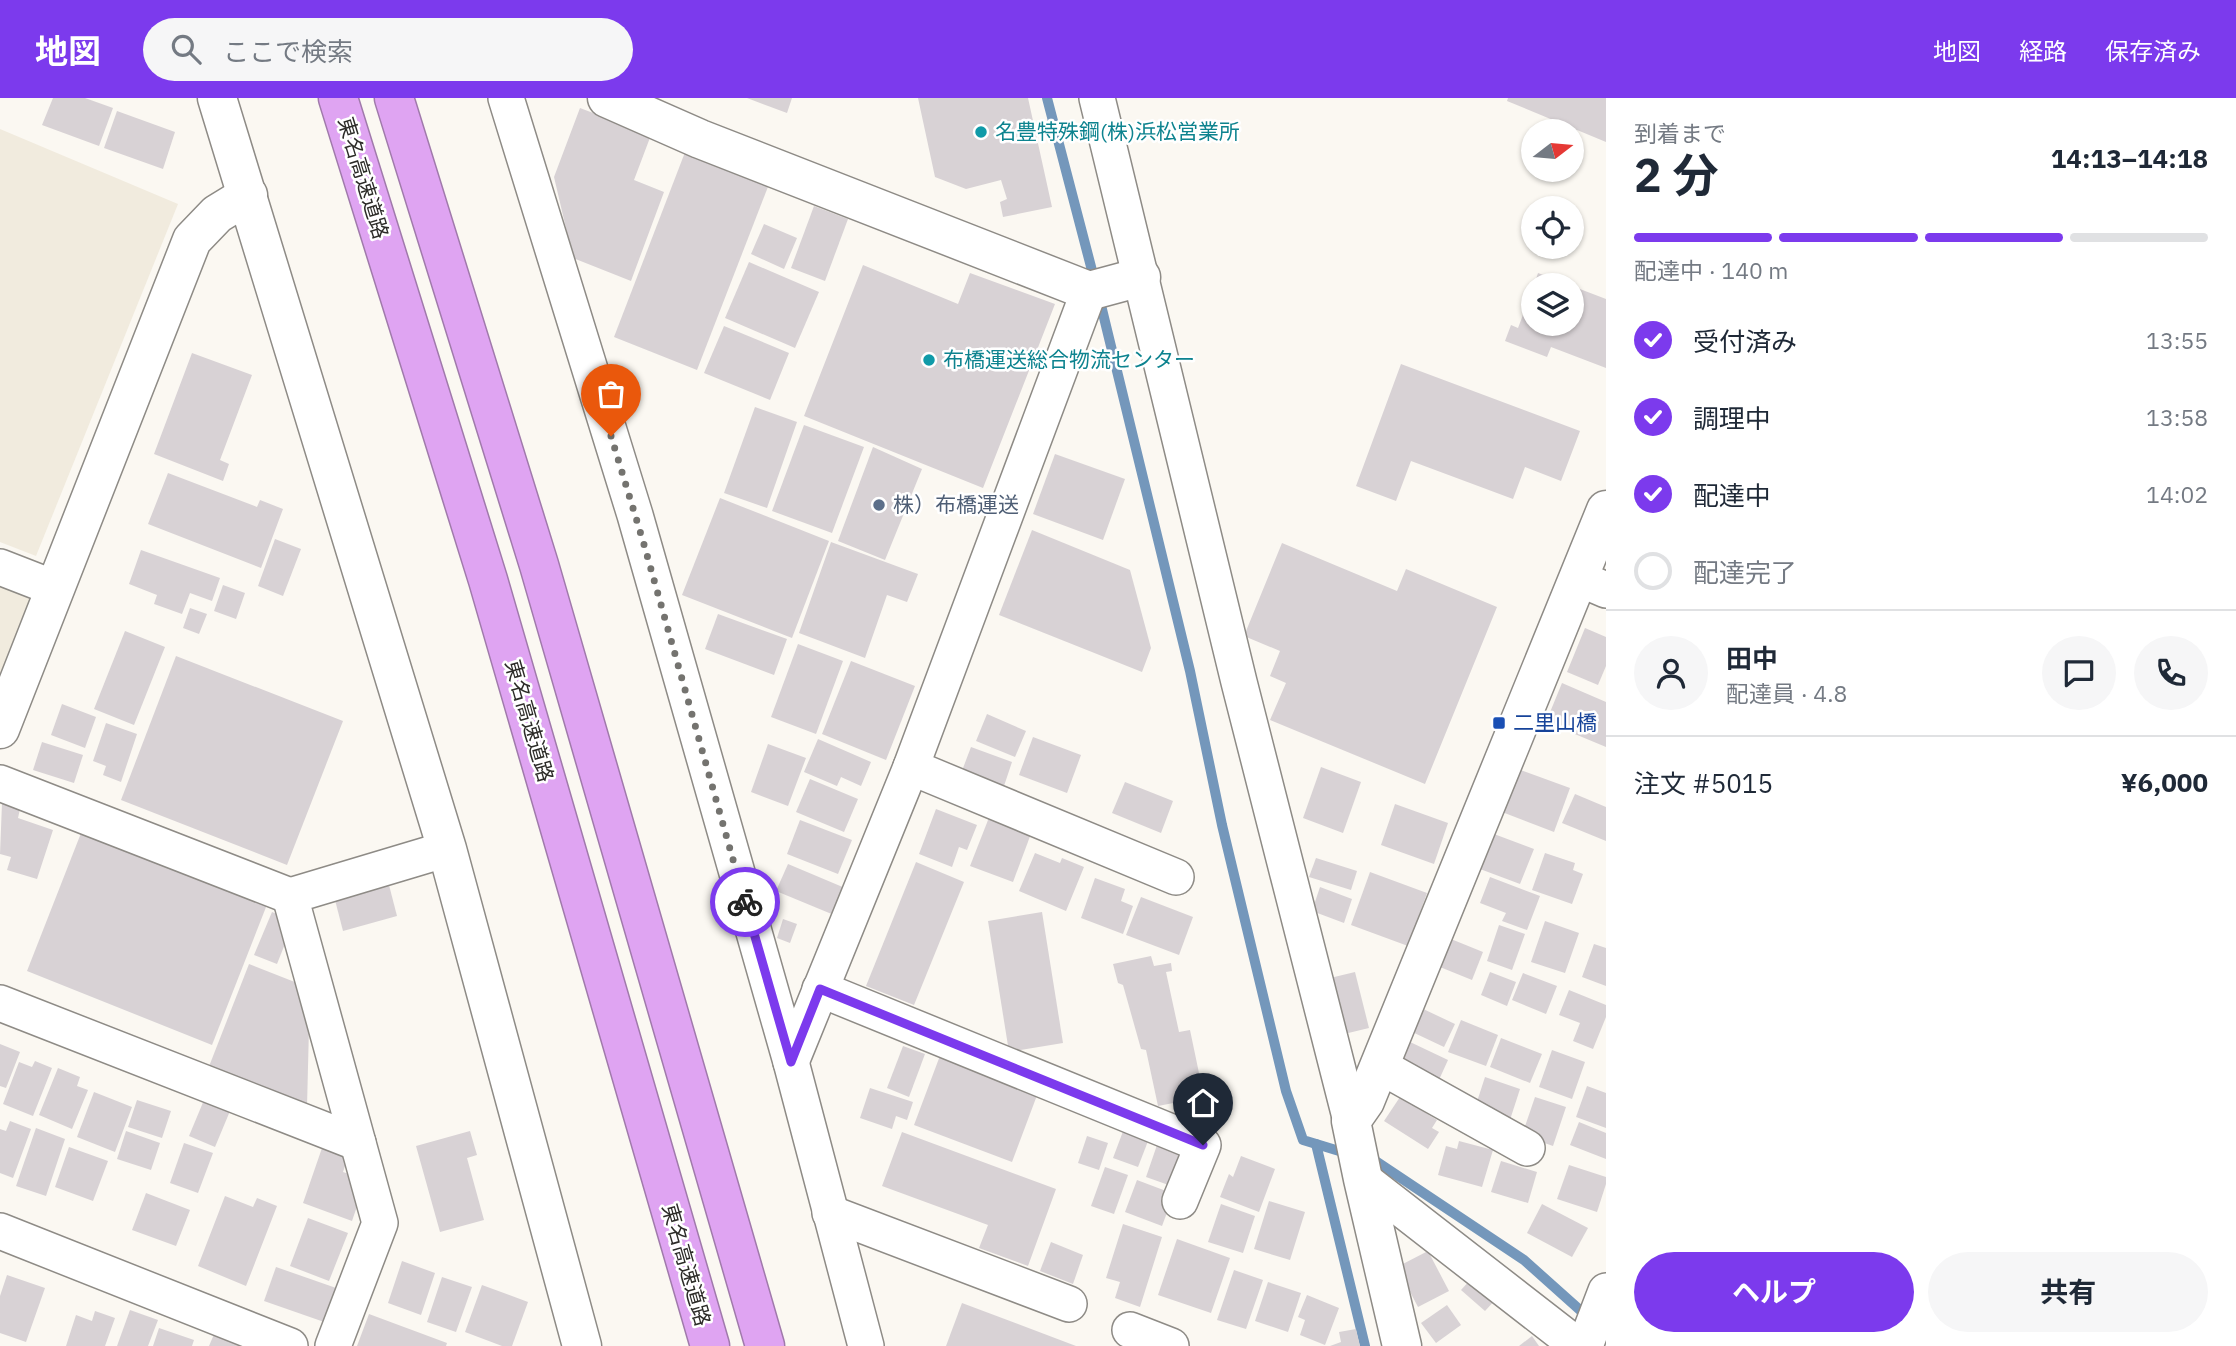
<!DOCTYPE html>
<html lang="ja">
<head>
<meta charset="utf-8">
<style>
  body { margin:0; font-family:"IBM Plex Sans","Noto Sans JP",sans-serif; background:#f6f6f7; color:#1f2937; height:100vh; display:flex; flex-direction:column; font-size:26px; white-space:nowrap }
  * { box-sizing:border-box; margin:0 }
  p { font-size:23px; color:#747a83 }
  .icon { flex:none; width:38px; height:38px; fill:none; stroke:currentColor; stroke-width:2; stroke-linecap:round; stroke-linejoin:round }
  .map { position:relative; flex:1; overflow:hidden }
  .drawer { display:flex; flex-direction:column; background:#fff; width:630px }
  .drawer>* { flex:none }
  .needle { width:46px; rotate:74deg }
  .tools { position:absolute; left:1521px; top:21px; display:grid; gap:14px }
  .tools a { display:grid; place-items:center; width:63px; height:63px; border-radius:50%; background:#fff; box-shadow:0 2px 5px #0004; font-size:35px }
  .pin { position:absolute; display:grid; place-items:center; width:60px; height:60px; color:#fff; margin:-72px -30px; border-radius:50% 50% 50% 0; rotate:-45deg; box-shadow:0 0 7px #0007 }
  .pin .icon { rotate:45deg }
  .courier { position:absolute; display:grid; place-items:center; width:70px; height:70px; margin:-35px; border:5px solid #7c3aed; border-radius:50%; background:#fff; color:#222; box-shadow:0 2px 9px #0007 }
  .overview em { font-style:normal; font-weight:700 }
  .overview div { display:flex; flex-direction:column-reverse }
  .overview { display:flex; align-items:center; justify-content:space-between; height:119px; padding:0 28px }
  h1 { font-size:46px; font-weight:700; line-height:52px }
  .bar { display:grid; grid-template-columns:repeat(4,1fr); gap:10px 7px; align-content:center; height:84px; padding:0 28px }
  .bar i { height:9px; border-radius:5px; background:#e0e1e3 }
  .bar .current { background:#7c3aed }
  .bar p { grid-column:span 4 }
  .line { display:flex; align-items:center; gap:18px; padding:0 28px; border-top:2px solid #e0e1e3 }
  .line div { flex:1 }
  .round { display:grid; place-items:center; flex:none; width:74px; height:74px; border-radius:37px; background:#f6f6f7 }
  ol { padding:0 28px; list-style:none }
  li { display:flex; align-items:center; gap:21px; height:77px }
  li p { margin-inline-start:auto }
  li .icon { padding:7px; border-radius:50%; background:#7c3aed; color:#fff; stroke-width:4 }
  li:last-child { color:#747a83 }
  li i { width:38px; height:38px; border:4px solid #e0e1e3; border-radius:50% }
  .action { display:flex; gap:14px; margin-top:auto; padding:14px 28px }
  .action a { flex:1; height:80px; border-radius:42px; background:#7c3aed; color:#fff; font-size:28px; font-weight:700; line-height:80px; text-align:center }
  .action a+a { background:#f6f6f7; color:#1f2937 }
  header { display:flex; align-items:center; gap:42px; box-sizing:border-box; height:98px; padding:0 35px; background:#7c3aed; color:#fff }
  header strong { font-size:33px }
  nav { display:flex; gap:38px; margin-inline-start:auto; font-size:24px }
  .search { width:490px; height:63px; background:#f6f6f7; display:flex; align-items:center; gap:18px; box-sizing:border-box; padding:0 24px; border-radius:38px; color:#747a83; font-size:26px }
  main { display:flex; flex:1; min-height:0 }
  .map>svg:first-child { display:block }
  .built { fill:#f1ebde }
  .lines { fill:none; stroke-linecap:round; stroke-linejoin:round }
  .stream { stroke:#7497bb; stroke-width:10 }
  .building { fill:#d8d2d5 }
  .street-casing { stroke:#8e8b86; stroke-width:38 }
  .secondary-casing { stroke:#8e8b86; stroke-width:41 }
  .highway-casing { stroke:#a07aab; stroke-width:41 }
  .street { stroke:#fff; stroke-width:35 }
  .secondary { stroke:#fff; stroke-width:38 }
  .highway { stroke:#dfa4f2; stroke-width:38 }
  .done { stroke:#74736f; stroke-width:7; stroke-dasharray:0 12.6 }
  .route { stroke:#7c3aed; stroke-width:9 }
  .culture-dot { fill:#0f9aa8; stroke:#fff; stroke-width:2.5 }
  .service-dot { fill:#5c6f8a; stroke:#fff; stroke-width:2.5 }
  .transit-dot { fill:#1a4fb4; stroke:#fff; stroke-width:2.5 }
  .labels { text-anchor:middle; stroke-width:5; stroke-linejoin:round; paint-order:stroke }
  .culture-label { font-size:21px; fill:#0d838f; stroke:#fff; text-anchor:start }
  .street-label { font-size:21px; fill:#2c2b28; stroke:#fff }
  .service-label { font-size:21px; fill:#4e5e75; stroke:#fff; text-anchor:start }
  .transit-label { font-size:21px; fill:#164399; stroke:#fff; text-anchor:start }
</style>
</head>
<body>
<header>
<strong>地図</strong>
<div class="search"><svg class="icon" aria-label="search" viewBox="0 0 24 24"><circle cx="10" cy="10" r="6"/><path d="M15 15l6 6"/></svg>ここで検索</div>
<nav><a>地図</a><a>経路</a><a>保存済み</a></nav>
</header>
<main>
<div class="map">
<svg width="1606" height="1248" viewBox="0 0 1606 1248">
  <rect width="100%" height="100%" fill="#fbf8f2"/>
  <g class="built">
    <path d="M0 31 178 106 36 458 0 444Z"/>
    <path d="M0 477 38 492 0 584Z"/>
  </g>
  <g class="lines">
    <g class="stream">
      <path d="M1047 0 1095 184"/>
      <path d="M1099 199 1190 573 1222 727 1286 993 1303 1042 1349 1056"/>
      <path d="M1316 1046 1365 1248"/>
      <path d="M1367 1061 1377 1064 1524 1162 1590 1221"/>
    </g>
  </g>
  <g class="building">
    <path d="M53 0H85L113 10 99 48 42 27Z"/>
    <path d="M747 0H792L787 15Z"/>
    <path d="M918 0H1028L1052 109 1003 119 1000 104 1007 101 1001 82 966 91 935 79Z"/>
    <path d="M1508 0H1606V44L1507 3Z"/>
    <path d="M580 10 651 37 634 82 664 94 631 183 573 160 554 79Z"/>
    <path d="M117 13 175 34 163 71 104 50Z"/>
    <path d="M687 49 771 81 697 272 614 239Z"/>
    <path d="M814 108 848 121 825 183 791 170Z"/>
    <path d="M764 126 797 140 784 171 751 156Z"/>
    <path d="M749 164 819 194 795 250 725 220Z"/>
    <path d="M863 167 958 206 970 175 1055 206 983 390 804 318Z"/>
    <path d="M1538 175 1569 187H1534Z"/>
    <path d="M1572 188 1606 201V270L1551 249 1547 259 1505 243 1511 227 1518 230 1533 190V226H1572Z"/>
    <path d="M724 228 789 255 770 302 704 275Z"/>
    <path d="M192 255 252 277 220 362 229 366 223 383 154 356Z"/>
    <path d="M1401 266 1580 333 1561 383 1525 369 1513 401 1411 363 1396 403 1356 388Z"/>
    <path d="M755 309 797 324 767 410 724 395Z"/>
    <path d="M804 327 864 349 832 435 772 413Z"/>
    <path d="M873 349 922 371 885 462 838 443Z"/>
    <path d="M1055 356 1125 381 1103 442 1033 416Z"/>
    <path d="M168 375 257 409 260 402 283 411 261 470 148 426Z"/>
    <path d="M720 400 829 443 792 540 682 497Z"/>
    <path d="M1032 432 1130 472 1151 550 1142 574 999 517Z"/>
    <path d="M275 441 301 451 283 498 258 488Z"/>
    <path d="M831 444 918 476 907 504 887 497 865 560 799 535Z"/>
    <path d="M1282 445 1397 493 1406 471 1497 509 1425 686 1270 622 1286 585 1270 578 1280 553 1244 538Z"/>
    <path d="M141 452 220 480 212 503 190 495 182 516 154 506 157 497 129 486Z"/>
    <path d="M223 487 245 495 236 521 214 513Z"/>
    <path d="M190 510 207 516 199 536 183 530Z"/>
    <path d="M718 516 787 541 774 577 705 551Z"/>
    <path d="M1585 530 1606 539V568L1598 587 1567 574Z"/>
    <path d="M125 533 165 549 134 627 94 611Z"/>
    <path d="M798 546 843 563 816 636 771 619Z"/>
    <path d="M176 558 343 623 287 767 121 702Z"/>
    <path d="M851 563 915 588 886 662 822 636Z"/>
    <path d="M1562 585 1606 604V649L1546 624Z"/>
    <path d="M62 606 96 619 85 650 51 637Z"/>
    <path d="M987 616 1026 633 1015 659 976 643Z"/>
    <path d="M106 625 137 636 121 684 103 677 106 668 93 663Z"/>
    <path d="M1033 639 1081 657 1067 695 1019 677Z"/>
    <path d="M818 641 871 664 861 688 841 679 837 688 804 674Z"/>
    <path d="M42 644 83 657 74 685 33 672Z"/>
    <path d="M768 646 806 660 788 708 751 694Z"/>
    <path d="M971 649 1012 664 1002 694 960 678Z"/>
    <path d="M1321 669 1361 684 1343 735 1303 720Z"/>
    <path d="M1518 671 1570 690 1554 734 1502 714Z"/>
    <path d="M810 681 858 701 844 734 796 714Z"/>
    <path d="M1125 684 1173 703 1161 735 1112 715Z"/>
    <path d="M1575 696 1606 709V743L1562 725Z"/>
    <path d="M2 705 20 711 18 720 53 732 37 781 7 772 11 759 0 756Z"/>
    <path d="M1395 706 1448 725 1434 766 1381 747Z"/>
    <path d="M936 711 977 727 967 752 959 749 952 769 919 756Z"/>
    <path d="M990 717 1032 733 1013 784 970 768Z"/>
    <path d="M800 722 852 742 838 776 787 756Z"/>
    <path d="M83 730 268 804 212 947 27 873Z"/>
    <path d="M1494 736 1534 751 1520 786 1480 771Z"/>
    <path d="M1035 755 1060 765 1062 760 1084 769 1066 813 1019 793Z"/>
    <path d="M1545 755 1575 765 1573 772 1583 776 1572 806 1532 792Z"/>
    <path d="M1316 760 1357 773 1351 792 1309 779Z"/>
    <path d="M916 764 964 784 914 907 866 888Z"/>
    <path d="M788 766 845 790 834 817 776 793Z"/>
    <path d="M1370 774 1427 795 1408 848 1351 827Z"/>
    <path d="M1490 779 1540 798 1527 832 1502 823 1506 815 1480 805Z"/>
    <path d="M1095 780 1125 791 1121 803 1133 808 1123 836 1081 820Z"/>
    <path d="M389 787 397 818 343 833 335 802Z"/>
    <path d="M1320 789 1352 801 1344 825 1312 813Z"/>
    <path d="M1141 799 1193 819 1179 857 1126 837Z"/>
    <path d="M272 814 294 823 277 866 254 857Z"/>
    <path d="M1042 814 1063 945 1009 954 988 823Z"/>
    <path d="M783 821 797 826 790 845 777 840Z"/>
    <path d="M1545 823 1579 835 1565 875 1531 864Z"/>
    <path d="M1499 827 1525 836 1512 872 1487 863Z"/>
    <path d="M1446 839 1483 854 1472 882 1435 867Z"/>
    <path d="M1594 846 1606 850V888L1582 879Z"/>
    <path d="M1151 858 1154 868 1171 865 1172 873 1166 874 1179 934 1190 932 1204 999 1158 1008 1146 952 1141 951 1123 887 1118 885 1113 866Z"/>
    <path d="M249 866 310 890 307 1009 208 971Z"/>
    <path d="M1355 874 1369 930 1340 937 1326 881Z"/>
    <path d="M1490 874 1516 884 1507 908 1481 897Z"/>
    <path d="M1523 875 1557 888 1546 916 1512 902Z"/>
    <path d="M1569 892 1606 907V919L1593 951 1573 943 1580 925 1559 917Z"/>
    <path d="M1419 909 1455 926 1444 949 1408 932Z"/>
    <path d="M1461 922 1498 937 1486 968 1448 954Z"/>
    <path d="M1501 940 1542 956 1530 985 1490 969Z"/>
    <path d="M1408 943 1448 962 1438 984 1397 966Z"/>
    <path d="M0 946 20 954 6 990 0 988Z"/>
    <path d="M903 948 925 956 909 999 887 990Z"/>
    <path d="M1552 952 1585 964 1572 1001 1539 989Z"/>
    <path d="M941 955 1039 992 1012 1064 914 1027Z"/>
    <path d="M35 963 52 970 33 1018 3 1006 19 964 32 969Z"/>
    <path d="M58 970 80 979 77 988 88 992 72 1031 39 1017Z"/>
    <path d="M1485 979 1520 991 1508 1028 1473 1016Z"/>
    <path d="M1587 988 1606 995V1030L1576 1019Z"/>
    <path d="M870 990 913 1004 907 1022 896 1018 892 1031 860 1020Z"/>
    <path d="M94 994 132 1009 115 1054 77 1039Z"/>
    <path d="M1400 999 1437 1022 1432 1030 1439 1034 1428 1051 1384 1023Z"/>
    <path d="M1535 999 1566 1009 1553 1048 1522 1037Z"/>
    <path d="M137 1002 171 1013 162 1040 128 1029Z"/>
    <path d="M204 1002 230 1013 215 1049 189 1038Z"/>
    <path d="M10 1023 31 1031 13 1080 0 1075V1031L6 1033Z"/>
    <path d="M1579 1024 1606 1035V1061L1570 1047Z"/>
    <path d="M1125 1028 1150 1038 1138 1069 1113 1060Z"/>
    <path d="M36 1030 65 1041 46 1098 16 1088Z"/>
    <path d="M126 1033 160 1045 151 1072 117 1061Z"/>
    <path d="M470 1033 477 1057 467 1060 484 1122 440 1134 416 1048Z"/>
    <path d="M902 1034 1056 1091 1028 1168 979 1150 988 1127 882 1088Z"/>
    <path d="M1087 1038 1108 1045 1099 1072 1078 1065Z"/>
    <path d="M1459 1043 1493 1052 1482 1089 1438 1077 1446 1048 1457 1051Z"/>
    <path d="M184 1045 213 1055 198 1095 170 1085Z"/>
    <path d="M1157 1047 1188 1058 1177 1090 1146 1079Z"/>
    <path d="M69 1049 108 1063 93 1103 55 1089Z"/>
    <path d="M322 1050 348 1059 343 1074 366 1082 352 1123 303 1105Z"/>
    <path d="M1241 1058 1275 1071 1259 1114 1220 1099 1229 1076 1233 1079Z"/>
    <path d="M1501 1063 1537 1074 1528 1105 1491 1094Z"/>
    <path d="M1569 1067 1606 1079V1086L1597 1114 1557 1101Z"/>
    <path d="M1105 1069 1128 1077 1114 1116 1091 1108Z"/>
    <path d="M1137 1082 1174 1096 1162 1128 1125 1114Z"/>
    <path d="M146 1095 190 1112 176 1148 132 1132Z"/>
    <path d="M225 1098 253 1109 257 1100 277 1108 246 1188 198 1168Z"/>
    <path d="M1269 1103 1305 1114 1290 1162 1254 1151Z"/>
    <path d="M1221 1106 1255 1118 1243 1155 1208 1144Z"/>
    <path d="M1542 1106 1588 1130 1572 1159 1527 1135Z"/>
    <path d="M308 1120 348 1135 329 1183 290 1168Z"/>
    <path d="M1123 1126 1162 1139 1140 1209 1115 1200 1120 1184 1106 1180Z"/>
    <path d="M1177 1141 1230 1160 1211 1215 1158 1197Z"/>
    <path d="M1051 1144 1083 1157 1073 1186 1040 1173Z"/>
    <path d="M1428 1153 1449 1193 1418 1209 1397 1169Z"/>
    <path d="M402 1163 435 1175 421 1217 388 1205Z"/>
    <path d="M276 1169 339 1191 327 1225 264 1203Z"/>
    <path d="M1234 1172 1263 1182 1246 1231 1217 1222Z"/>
    <path d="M7 1177 45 1190 26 1244 0 1235V1198Z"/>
    <path d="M442 1179 472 1189 456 1234 427 1224Z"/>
    <path d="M1472 1180 1496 1201 1485 1213 1461 1192Z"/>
    <path d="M1268 1184 1301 1195 1288 1234 1255 1223Z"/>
    <path d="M482 1187 528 1204 512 1248H502L465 1234Z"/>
    <path d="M1307 1197 1339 1210 1325 1247 1300 1237 1305 1222 1298 1219Z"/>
    <path d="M962 1205 1076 1248H946Z"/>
    <path d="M1447 1207 1461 1227 1436 1245 1421 1225Z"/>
    <path d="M130 1212 158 1222 148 1248H117Z"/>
    <path d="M95 1213 115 1220 105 1248H66L76 1217 92 1223Z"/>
    <path d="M369 1216 447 1245 446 1248H357Z"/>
    <path d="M159 1230 194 1242 192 1248H153Z"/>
    <path d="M1356 1231 1360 1248H1330L1341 1244 1339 1234Z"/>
    <path d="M215 1234 247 1248H209Z"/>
    <path d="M1532 1238 1539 1248H1519Z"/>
  </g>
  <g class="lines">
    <g class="street-casing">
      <g id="street">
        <path d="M506 0 635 417 791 964 866 1248"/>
        <path d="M1097 0 1239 584 1351 1023"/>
        <path d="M0 469 54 490"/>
        <path d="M1578 480 1606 492"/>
        <path d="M911 669 1176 779"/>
        <path d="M0 685 290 798"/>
        <path d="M820 891 1203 1047 1180 1103"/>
        <path d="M0 905 358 1045"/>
        <path d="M791 964 911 669 1089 193"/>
        <path d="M1380 968 1527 1050"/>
        <path d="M1363 1081 1578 1248"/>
        <path d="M830 1115 1069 1206"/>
        <path d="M0 1133 290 1248"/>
        <path d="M1130 1232 1171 1248"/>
        <path d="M333 1248 380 1125 290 798 447 751"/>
        <path d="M1585 1248 1606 1193"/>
      </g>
    </g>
    <g class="secondary-casing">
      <g id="secondary">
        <path d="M217 0 447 751 582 1248"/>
        <path d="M607 0 700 41 1089 193 1141 179"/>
        <path d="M0 631 192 142 217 116 248 97"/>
        <path d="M1402 1248 1363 1081 1351 1023 1365 1003 1606 412"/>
      </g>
    </g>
    <g class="highway-casing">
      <g id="highway">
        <path d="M338 0 488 482 710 1248"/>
        <path d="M394 0 539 467 765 1248"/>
      </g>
    </g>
    <use href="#street" class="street"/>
    <use href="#secondary" class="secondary"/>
    <use href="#highway" class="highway"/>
  </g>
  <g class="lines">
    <path class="done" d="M611 338 643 443 745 804"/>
    <path class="route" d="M745 804 791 964 820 891 1203 1047"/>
  </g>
  <g class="culture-dot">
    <circle cx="981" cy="34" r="7"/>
    <circle cx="929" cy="262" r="7"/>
  </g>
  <circle class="service-dot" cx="879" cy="407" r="7"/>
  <rect class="transit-dot" x="1492" y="618" width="14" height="14" rx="3.5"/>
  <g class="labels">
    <g class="culture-label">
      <text x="995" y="41">名豊特殊鋼(株)浜松営業所</text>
      <text x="943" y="269">布橋運送総合物流センター</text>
    </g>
    <g class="street-label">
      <text transform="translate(363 80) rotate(73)" y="7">東名高速道路</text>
      <text transform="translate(529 623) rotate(74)" y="7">東名高速道路</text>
      <text transform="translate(686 1167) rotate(74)" y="7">東名高速道路</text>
    </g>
    <g class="service-label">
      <text x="893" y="414">株）布橋運送</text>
    </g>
    <g class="transit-label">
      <text x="1513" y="632">二里山橋</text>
    </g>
  </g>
</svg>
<div class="tools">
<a><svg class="needle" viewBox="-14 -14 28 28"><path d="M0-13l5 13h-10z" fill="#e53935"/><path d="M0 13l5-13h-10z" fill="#747a83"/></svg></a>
<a><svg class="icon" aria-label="locate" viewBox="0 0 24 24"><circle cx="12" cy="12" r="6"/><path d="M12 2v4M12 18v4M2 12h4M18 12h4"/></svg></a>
<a><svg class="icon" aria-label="layers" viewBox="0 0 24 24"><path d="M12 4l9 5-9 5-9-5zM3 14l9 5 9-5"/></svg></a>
</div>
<div class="pin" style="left:611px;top:338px;background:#ea580c"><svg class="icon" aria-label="bag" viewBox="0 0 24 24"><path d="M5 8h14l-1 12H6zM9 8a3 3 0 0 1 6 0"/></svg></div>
<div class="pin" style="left:1203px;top:1047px;background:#1f2937"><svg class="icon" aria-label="home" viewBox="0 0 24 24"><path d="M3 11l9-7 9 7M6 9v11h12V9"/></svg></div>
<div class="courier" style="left:745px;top:804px"><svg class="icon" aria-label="bike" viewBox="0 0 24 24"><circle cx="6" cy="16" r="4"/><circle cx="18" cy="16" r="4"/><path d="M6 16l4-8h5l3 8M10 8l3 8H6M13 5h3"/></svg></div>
</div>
<section class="drawer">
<div class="overview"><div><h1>2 分</h1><p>到着まで</p></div><em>14:13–14:18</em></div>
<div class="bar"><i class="current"></i><i class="current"></i><i class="current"></i><i></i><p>配達中 · 140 m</p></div>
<ol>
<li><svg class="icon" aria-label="check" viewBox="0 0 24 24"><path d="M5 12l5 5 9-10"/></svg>受付済み<p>13:55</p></li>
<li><svg class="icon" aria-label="check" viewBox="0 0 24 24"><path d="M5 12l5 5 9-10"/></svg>調理中<p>13:58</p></li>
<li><svg class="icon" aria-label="check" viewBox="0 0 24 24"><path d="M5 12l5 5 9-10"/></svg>配達中<p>14:02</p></li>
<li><i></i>配達完了</li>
</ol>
<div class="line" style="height:126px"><a class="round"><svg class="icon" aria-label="person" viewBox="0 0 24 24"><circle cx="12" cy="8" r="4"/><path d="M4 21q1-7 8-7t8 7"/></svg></a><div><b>田中</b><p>配達員 · 4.8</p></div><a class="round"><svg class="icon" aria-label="chat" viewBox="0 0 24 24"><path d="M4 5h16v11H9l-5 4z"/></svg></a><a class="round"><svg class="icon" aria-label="phone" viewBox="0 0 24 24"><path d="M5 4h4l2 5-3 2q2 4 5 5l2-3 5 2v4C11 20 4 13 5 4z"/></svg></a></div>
<div class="line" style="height:91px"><div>注文 #5015</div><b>¥6,000</b></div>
<div class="action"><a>ヘルプ</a><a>共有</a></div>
</section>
</main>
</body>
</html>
